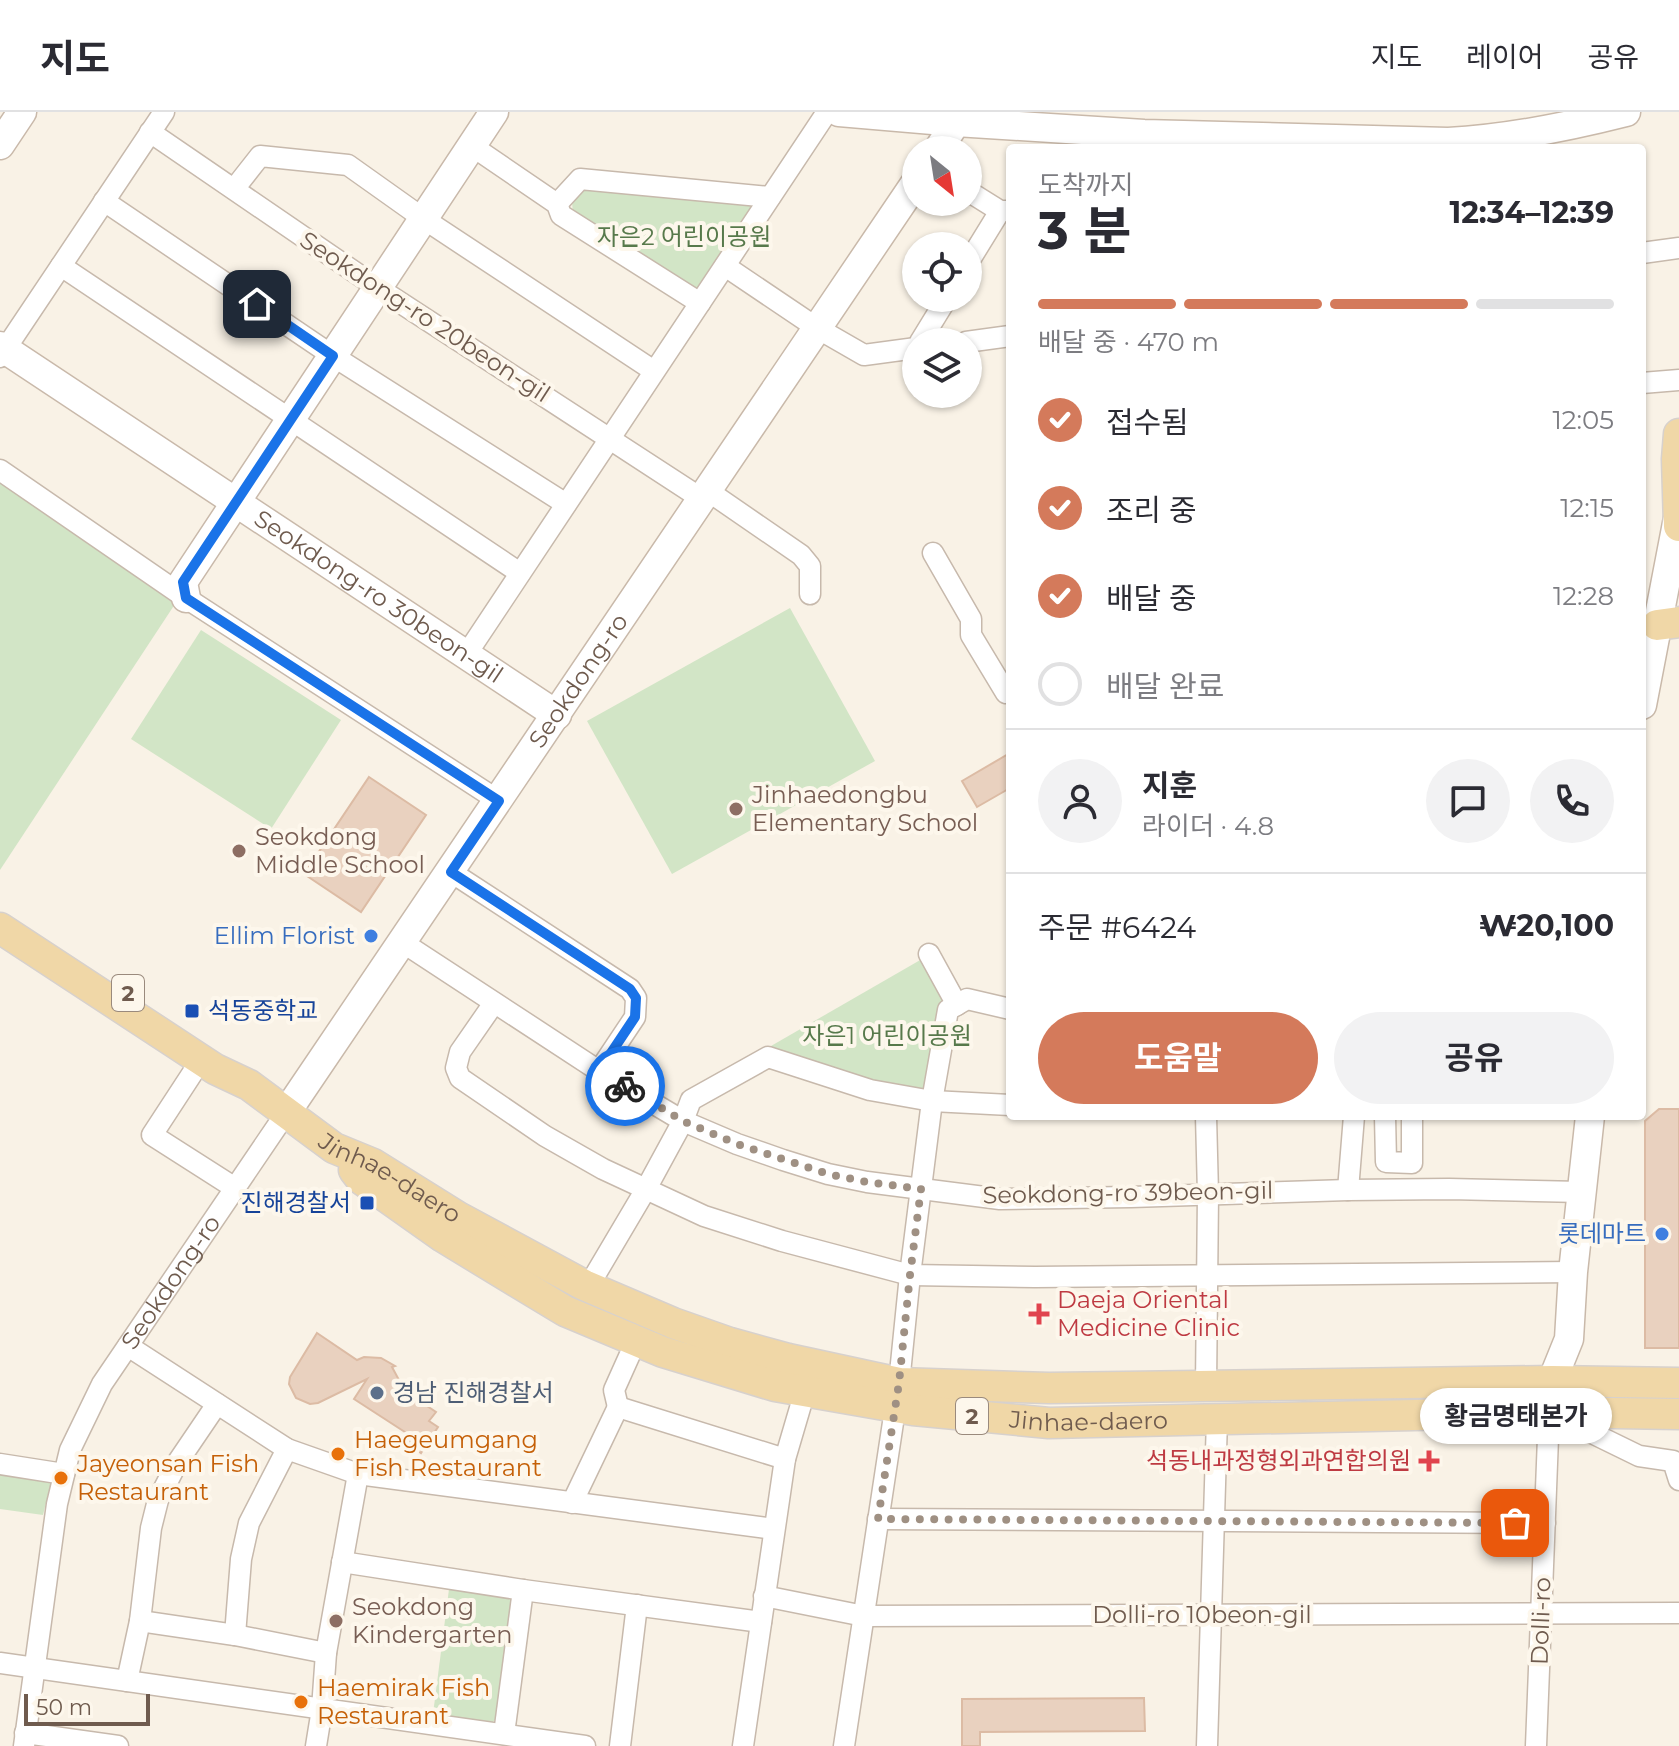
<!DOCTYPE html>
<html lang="ko">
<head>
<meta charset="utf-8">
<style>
  body { margin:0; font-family:Montserrat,"Noto Sans KR",sans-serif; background:#f2f2f3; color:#2b2b33; height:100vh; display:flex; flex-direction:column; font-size:30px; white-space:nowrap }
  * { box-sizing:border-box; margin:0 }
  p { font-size:26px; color:#7c7c81 }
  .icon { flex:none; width:44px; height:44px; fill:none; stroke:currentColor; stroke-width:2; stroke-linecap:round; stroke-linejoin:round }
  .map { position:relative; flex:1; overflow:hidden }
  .side { position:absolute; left:1006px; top:32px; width:640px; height:976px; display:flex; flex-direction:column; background:#fff; border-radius:8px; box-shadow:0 2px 6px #0004 }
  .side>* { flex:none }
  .needle { width:52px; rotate:150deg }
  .tools { position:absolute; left:902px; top:24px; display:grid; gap:16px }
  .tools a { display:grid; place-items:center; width:80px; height:80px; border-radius:50%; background:#fff; box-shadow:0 2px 6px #0004; font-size:40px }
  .scale { position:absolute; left:24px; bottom:20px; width:126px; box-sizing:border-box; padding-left:8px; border:4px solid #6f5b4e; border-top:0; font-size:22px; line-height:28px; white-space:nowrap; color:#6f5b4e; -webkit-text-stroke:6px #fdf7ec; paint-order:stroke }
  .pin { position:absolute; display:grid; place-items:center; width:68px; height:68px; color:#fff; margin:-34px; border-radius:16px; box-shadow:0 4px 12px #0006 }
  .courier { position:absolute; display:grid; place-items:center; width:80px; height:80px; margin:-40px; border:6px solid #1a73e8; border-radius:50%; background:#fff; color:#222; box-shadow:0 2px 10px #0007 }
  .bubble { position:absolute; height:56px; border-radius:28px; background:#fff; box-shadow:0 2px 6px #0004; font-size:26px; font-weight:700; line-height:56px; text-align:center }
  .summary em { font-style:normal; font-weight:700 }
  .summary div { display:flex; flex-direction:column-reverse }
  .summary { display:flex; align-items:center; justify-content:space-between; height:136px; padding:0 32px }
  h1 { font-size:52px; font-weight:700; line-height:60px }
  .bar { display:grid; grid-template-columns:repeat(4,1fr); gap:12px 8px; align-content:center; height:96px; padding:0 32px }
  .bar i { height:10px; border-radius:6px; background:#e1e1e2 }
  .bar .current { background:#d47a5b }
  .bar p { grid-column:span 4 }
  .line { display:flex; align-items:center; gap:20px; padding:0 32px; border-top:2px solid #e1e1e2 }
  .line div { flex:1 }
  .round { display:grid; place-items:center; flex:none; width:84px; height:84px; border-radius:42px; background:#f2f2f3 }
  ol { padding:0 32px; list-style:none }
  li { display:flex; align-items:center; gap:24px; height:88px }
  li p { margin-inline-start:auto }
  li .icon { padding:8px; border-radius:50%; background:#d47a5b; color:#fff; stroke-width:4 }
  li:last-child { color:#7c7c81 }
  li i { width:44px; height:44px; border:4px solid #e1e1e2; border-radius:50% }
  .action { display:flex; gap:16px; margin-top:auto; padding:16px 32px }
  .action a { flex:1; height:92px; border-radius:48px; background:#d47a5b; color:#fff; font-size:32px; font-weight:700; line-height:92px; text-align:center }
  .action a+a { background:#f2f2f3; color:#2b2b33 }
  header { display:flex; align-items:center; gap:48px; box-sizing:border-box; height:112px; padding:0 40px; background:#fff; border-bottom:2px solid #e1e1e2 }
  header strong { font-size:38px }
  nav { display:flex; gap:44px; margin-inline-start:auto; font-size:28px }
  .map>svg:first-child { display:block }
  .green { fill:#d2e5c6 }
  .building { fill:#e9d1bf; stroke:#dcbba4; stroke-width:2 }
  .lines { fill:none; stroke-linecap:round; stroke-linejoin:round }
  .street-casing { stroke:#c7b9ac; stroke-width:23 }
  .secondary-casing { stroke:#c9b9aa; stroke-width:31 }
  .primary-casing { stroke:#d7d1cd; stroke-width:33 }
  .street { stroke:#fff; stroke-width:20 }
  .secondary { stroke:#fff; stroke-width:28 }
  .primary { stroke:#f0d7a7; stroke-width:30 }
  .done { stroke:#9f9083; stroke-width:8; stroke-dasharray:0 14.4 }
  .route { stroke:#1a73e8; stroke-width:10 }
  .education-dot { fill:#8d6e63; stroke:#fdf7ec; stroke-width:3 }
  .shop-dot { fill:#3f7fe0; stroke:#fdf7ec; stroke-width:3 }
  .transit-dot { fill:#1a4fb4; stroke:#fdf7ec; stroke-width:3 }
  .health-dot { fill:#e0444e; stroke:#fdf7ec; stroke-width:3 }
  .service-dot { fill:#5c6f8a; stroke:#fdf7ec; stroke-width:3 }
  .food-dot { fill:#e8710a; stroke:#fdf7ec; stroke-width:3 }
  .labels { text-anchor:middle; stroke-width:8; stroke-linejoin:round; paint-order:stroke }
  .shield { fill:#fdf7ec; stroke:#9a8a7d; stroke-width:2 }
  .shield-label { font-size:22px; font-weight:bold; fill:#6f5b4e }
  .park-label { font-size:24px; fill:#57794b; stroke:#fdf7ec }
  .street-label { font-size:24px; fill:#6f5b4e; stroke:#fdf7ec }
  .education-label { font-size:24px; fill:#785e54; stroke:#fdf7ec; text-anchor:start }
  .shop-label { font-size:24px; fill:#366cbe; stroke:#fdf7ec; text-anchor:end }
  .transit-label { font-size:24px; fill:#164399; stroke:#fdf7ec; text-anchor:start }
  .health-label { font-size:24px; fill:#be3a42; stroke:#fdf7ec; text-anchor:start }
  .service-label { font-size:24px; fill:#4e5e75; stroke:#fdf7ec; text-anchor:start }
  .food-label { font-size:24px; fill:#c56008; stroke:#fdf7ec; text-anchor:start }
</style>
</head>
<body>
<header>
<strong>지도</strong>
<nav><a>지도</a><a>레이어</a><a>공유</a></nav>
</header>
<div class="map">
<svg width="1679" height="1634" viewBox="0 0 1679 1634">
  <rect width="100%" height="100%" fill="#f9f2e6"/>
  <g class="green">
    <path d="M579 75 756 90 696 182 573 104 572 88Z"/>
    <path d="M0 369 175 492 0 758Z"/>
    <path d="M790 496 875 649 672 762 587 609Z"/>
    <path d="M201 518 341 608 271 717 131 627Z"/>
    <path d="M922 847 945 888 927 982 872 972 773 941 771 934Z"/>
    <path d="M0 1358 52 1366 43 1403 0 1397Z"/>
    <path d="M449 1477 509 1485 515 1493 500 1602 493 1610 433 1602Z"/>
  </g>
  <g class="building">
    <path d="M1010 641V676L977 695 962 669Z"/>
    <path d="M369 665 426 703 361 800 304 762Z"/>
    <path d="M1659 997H1679V1236H1645V1009Z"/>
    <path d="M317 1221 357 1248 364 1245 381 1246 395 1254 392 1255 399 1268 400 1276 436 1300 429 1309 438 1315 421 1341 406 1331 411 1324 354 1287 367 1267 318 1291 310 1292 296 1286 289 1272 290 1265Z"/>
    <path d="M1144 1586 1145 1619 980 1620V1634H962V1587Z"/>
  </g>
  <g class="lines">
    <g class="street-casing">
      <g id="street">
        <path d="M150 20 378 176 702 387"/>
        <path d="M472 34 557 92 561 103 700 191"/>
        <path d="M234 77 260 44 348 53 424 107 654 259"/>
        <path d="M968 79 1000 99H1010"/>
        <path d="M104 89 333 244 566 392"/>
        <path d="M557 92 580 67 770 85"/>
        <path d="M1642 141 1679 136"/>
        <path d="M968 151 1000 99"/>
        <path d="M61 154 520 461"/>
        <path d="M725 154 817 216 864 243 916 236"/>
        <path d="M920 230 947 186"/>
        <path d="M966 230 1010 224"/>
        <path d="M0 245 164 0"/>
        <path d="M1642 271 1679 268"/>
        <path d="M0 358 186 486 499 689"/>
        <path d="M708 379 801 443 810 454V482"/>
        <path d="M933 441 971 507V523L1006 581 1010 578"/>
        <path d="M466 543 827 0"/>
        <path d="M451 760 630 877 636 886 635 905 599 959"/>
        <path d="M402 830 599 959 683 1009 737 1032 783 1048 828 1062 867 1070 1000 1087 1131 1085 1348 1078 1449 1077 1581 1080"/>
        <path d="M929 842 957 893"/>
        <path d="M494 891 460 940 456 956 460 966 545 1024 603 1057 704 1104 782 1129 910 1163 1035 1165 1573 1160"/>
        <path d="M201 948 152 1023 235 1076"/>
        <path d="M1385 1004 1386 1050 1412 1051V1004"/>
        <path d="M1348 1078 1354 1004"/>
        <path d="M588 1175 646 1077 683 1009 691 988 768 945 870 978 932 989 1010 993"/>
        <path d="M128 1234 287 1337 358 1362 774 1417"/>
        <path d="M1206 1275 1208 1082 1206 1004"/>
        <path d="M618 1295 785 1347"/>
        <path d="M618 1295 614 1278 636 1229"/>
        <path d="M0 1352 64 1362"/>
        <path d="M572 1391 618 1295"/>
        <path d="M878 1407 1545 1411"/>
        <path d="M342 1450 523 1478 761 1510"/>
        <path d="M764 1484 864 1504 1679 1501"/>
        <path d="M140 1509 235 1523 326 1541"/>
        <path d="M235 1523 241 1447 249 1411 287 1337"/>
        <path d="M0 1551 585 1634"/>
        <path d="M127 1569 140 1509 151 1416 158 1388 177 1351 217 1292"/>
        <path d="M25 1621 118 1634"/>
        <path d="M504 1622 523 1478"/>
        <path id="s1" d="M24 1634 57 1392 70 1338 102 1272 286 1001"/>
        <path d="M316 1634 322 1597 326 1541 358 1362"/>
        <path d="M620 1634 637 1493"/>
        <path d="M743 1634 785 1347 805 1279"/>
        <path d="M844 1634 899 1271 910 1163 932 989 948 898 967 887 1010 897"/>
        <path d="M1207 1634 1217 1307"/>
        <path d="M1536 1634 1549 1300 1639 1344 1673 1349 1679 1368"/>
      </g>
    </g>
    <g class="secondary-casing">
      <g id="secondary">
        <path d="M839 0 956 10 1144 22 1448 30C1508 27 1567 15 1626 0"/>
        <path d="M0 33 22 0"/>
        <path d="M938 38 956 10"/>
        <path id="s2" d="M0 234 557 603"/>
        <path d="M186 486 183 470 494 0"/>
        <path d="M1642 593 1678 406"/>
        <path id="s3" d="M286 1001 916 70"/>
        <path d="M1550 1291 1552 1269 1569 1227 1573 1160 1590 1004"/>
      </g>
    </g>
    <g class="primary-casing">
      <g id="primary">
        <path d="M1679 322 1677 347 1679 414"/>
        <path d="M1657 513 1679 510"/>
        <path id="s4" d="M0 816 215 957 249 973 334 1036 373 1052 458 1105 584 1173 673 1211 730 1231 788 1247 899 1271 1049 1276 1552 1269 1679 1271"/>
        <path id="s5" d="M354 1058 361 1067 443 1125 565 1199 663 1240 775 1274 913 1298 1049 1311 1549 1300 1679 1302"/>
      </g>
    </g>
    <use href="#street" class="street"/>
    <use href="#secondary" class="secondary"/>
    <use href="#primary" class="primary"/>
  </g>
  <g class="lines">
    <path class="done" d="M625 974 683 1009 737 1032 828 1062 867 1070 921 1077 910 1163 899 1271 878 1407 1515 1411"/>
    <path class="route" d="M257 192 333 244 183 470 186 486 499 689 451 760 630 877 636 886 635 905 599 959 625 974"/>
  </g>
  <g class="education-dot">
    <circle cx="736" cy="697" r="8"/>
    <circle cx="239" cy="739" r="8"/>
    <circle cx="336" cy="1509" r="8"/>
  </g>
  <g class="shop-dot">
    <circle cx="371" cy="824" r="8"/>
    <circle cx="1662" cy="1122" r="8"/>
  </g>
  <g class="transit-dot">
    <rect x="184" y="891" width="16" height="16" rx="4"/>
    <rect x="359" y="1083" width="16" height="16" rx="4"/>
  </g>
  <g class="health-dot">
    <path d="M1035 1190h8v8h8v8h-8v8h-8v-8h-8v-8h8z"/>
    <path d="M1425 1337h8v8h8v8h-8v8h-8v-8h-8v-8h8z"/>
  </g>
  <circle class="service-dot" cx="377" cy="1281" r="8"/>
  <g class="food-dot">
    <circle cx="338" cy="1342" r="8"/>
    <circle cx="61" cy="1366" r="8"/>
    <circle cx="301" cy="1590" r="8"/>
  </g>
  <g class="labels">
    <g class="shield">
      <rect x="112" y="863" width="32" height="36" rx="6"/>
      <rect x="956" y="1286" width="32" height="36" rx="6"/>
    </g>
    <g class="shield-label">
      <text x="128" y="889">2</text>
      <text x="972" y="1312">2</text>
    </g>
    <g class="park-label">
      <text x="684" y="133">자은2 어린이공원</text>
      <text x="887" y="932">자은1 어린이공원</text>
    </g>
    <g class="street-label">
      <text transform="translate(425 205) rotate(33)" y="8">Seokdong-ro 20beon-gil</text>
      <text dy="8" stroke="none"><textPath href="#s2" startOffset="454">Seokdong-ro 30beon-gil</textPath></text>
      <text dy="8" stroke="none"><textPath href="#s3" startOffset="522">Seokdong-ro</textPath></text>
      <text transform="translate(1128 1081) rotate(-1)" y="8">Seokdong-ro 39beon-gil</text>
      <text dy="8" stroke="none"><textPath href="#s4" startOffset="464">Jinhae-daero</textPath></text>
      <text dy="8" stroke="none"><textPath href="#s1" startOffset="496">Seokdong-ro</textPath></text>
      <text dy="8" stroke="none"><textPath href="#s5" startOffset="794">Jinhae-daero</textPath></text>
      <text x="1202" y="1511">Dolli-ro 10beon-gil</text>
      <text transform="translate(1541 1509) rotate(-88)" y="8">Dolli-ro</text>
    </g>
    <g class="education-label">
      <text x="752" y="691">Jinhaedongbu<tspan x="752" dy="28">Elementary School</tspan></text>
      <text x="255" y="733">Seokdong<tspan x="255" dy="28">Middle School</tspan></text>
      <text x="352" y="1503">Seokdong<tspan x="352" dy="28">Kindergarten</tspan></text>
    </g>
    <g class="shop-label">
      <text x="355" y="832">Ellim Florist</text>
      <text x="1646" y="1130">롯데마트</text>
    </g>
    <g class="transit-label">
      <text x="208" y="907">석동중학교</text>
      <text x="351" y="1099" text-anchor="end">진해경찰서</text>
    </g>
    <g class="health-label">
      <text x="1057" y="1196">Daeja Oriental<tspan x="1057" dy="28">Medicine Clinic</tspan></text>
      <text x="1411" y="1357" text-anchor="end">석동내과정형외과연합의원</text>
    </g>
    <g class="service-label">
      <text x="393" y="1289">경남 진해경찰서</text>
    </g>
    <g class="food-label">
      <text x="354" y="1336">Haegeumgang<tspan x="354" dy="28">Fish Restaurant</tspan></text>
      <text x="77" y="1360">Jayeonsan Fish<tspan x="77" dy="28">Restaurant</tspan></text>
      <text x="317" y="1584">Haemirak Fish<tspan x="317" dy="28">Restaurant</tspan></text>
    </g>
  </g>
</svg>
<div class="tools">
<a><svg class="needle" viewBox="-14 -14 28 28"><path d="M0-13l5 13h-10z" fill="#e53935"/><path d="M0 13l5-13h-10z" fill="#7c7c81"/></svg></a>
<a><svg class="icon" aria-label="locate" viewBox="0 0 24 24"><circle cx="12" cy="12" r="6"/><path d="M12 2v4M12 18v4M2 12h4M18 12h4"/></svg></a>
<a><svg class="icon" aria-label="layers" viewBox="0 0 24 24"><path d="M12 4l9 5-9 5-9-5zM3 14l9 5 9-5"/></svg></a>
</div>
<div class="scale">50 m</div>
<div class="pin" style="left:1515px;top:1411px;background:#ea580c"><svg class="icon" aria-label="bag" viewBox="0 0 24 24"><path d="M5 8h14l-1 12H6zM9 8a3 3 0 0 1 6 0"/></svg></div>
<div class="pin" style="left:257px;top:192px;background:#1f2937"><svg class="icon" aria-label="home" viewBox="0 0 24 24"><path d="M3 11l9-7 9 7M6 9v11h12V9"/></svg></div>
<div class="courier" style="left:625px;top:974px"><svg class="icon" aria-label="bike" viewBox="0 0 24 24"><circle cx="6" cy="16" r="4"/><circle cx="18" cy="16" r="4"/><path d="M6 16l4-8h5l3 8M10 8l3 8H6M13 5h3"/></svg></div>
<div class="bubble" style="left:1420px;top:1276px;width:192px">황금명태본가</div>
<section class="side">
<div class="summary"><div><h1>3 분</h1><p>도착까지</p></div><em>12:34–12:39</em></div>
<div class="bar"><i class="current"></i><i class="current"></i><i class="current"></i><i></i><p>배달 중 · 470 m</p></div>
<ol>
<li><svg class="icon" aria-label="check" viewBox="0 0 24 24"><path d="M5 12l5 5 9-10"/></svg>접수됨<p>12:05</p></li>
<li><svg class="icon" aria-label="check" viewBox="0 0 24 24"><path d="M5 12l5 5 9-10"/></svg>조리 중<p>12:15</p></li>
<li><svg class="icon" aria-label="check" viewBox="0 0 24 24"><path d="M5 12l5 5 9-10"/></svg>배달 중<p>12:28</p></li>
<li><i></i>배달 완료</li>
</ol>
<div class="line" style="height:144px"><a class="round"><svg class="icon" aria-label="person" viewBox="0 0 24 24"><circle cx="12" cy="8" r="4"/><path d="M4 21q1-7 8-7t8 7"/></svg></a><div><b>지훈</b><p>라이더 · 4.8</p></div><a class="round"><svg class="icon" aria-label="chat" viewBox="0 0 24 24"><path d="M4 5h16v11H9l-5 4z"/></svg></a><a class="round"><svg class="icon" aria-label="phone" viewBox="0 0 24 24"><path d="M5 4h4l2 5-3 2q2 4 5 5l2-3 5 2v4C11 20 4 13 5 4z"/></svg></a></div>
<div class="line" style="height:104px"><div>주문 #6424</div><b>₩20,100</b></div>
<div class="action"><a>도움말</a><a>공유</a></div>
</section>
</div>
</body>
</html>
